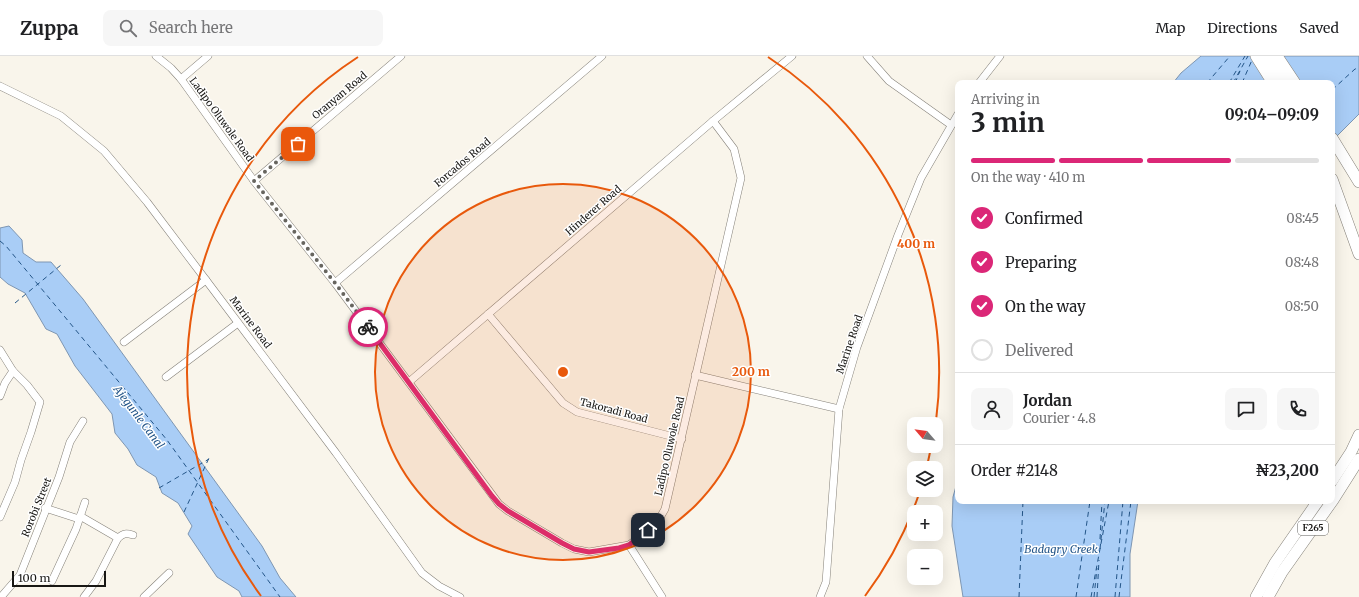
<!DOCTYPE html>
<html lang="en">
<head>
<meta charset="utf-8">
<style>
  body { margin:0; font-family:Merriweather,serif; background:#f6f6f6; color:#202124; height:100vh; display:flex; flex-direction:column; font-size:15px; white-space:nowrap }
  * { box-sizing:border-box; margin:0 }
  p { font-size:13px; color:#757577 }
  .icon { flex:none; width:22px; height:22px; fill:none; stroke:currentColor; stroke-width:2; stroke-linecap:round; stroke-linejoin:round }
  .map { position:relative; flex:1; overflow:hidden }
  .sheet { position:absolute; left:955px; top:24px; width:380px; height:424px; display:flex; flex-direction:column; background:#fff; border-radius:8px; box-shadow:0 4px 16px #0002 }
  .sheet>* { flex:none }
  .needle { width:26px; rotate:298deg }
  .fabs { position:absolute; left:907px; top:361px; display:grid; gap:8px }
  .fabs a { display:grid; place-items:center; width:36px; height:36px; border-radius:8px; background:#fff; box-shadow:0 4px 16px #0002; font-size:20px }
  .scale { position:absolute; left:12px; bottom:10px; width:94px; box-sizing:border-box; padding-left:4px; border:2px solid #181714; border-top:0; font-size:11px; line-height:14px; white-space:nowrap; color:#181714; -webkit-text-stroke:3px #fff; paint-order:stroke }
  .pin { position:absolute; display:grid; place-items:center; width:34px; height:34px; color:#fff; margin:-17px; border-radius:8px; box-shadow:0 2px 6px #0006 }
  .courier { position:absolute; display:grid; place-items:center; width:40px; height:40px; margin:-20px; border:3px solid #db2777; border-radius:50%; background:#fff; color:#222; box-shadow:0 1px 5px #0007 }
  .overview em { font-style:normal; font-weight:700 }
  .overview div { display:flex; flex-direction:column-reverse }
  .overview { display:flex; align-items:center; justify-content:space-between; height:68px; padding:0 16px }
  h1 { font-size:26px; font-weight:700; line-height:30px }
  .bar { display:grid; grid-template-columns:repeat(4,1fr); gap:6px 4px; align-content:center; height:48px; padding:0 16px }
  .bar i { height:5px; border-radius:3px; background:#e0e0e0 }
  .bar .on { background:#db2777 }
  .bar p { grid-column:span 4 }
  .line { display:flex; align-items:center; gap:10px; padding:0 16px; border-top:1px solid #e0e0e0 }
  .line div { flex:1 }
  .round { display:grid; place-items:center; flex:none; width:42px; height:42px; border-radius:8px; background:#f6f6f6 }
  ol { padding:0 16px; list-style:none }
  li { display:flex; align-items:center; gap:12px; height:44px }
  li p { margin-inline-start:auto }
  li .icon { padding:4px; border-radius:50%; background:#db2777; color:#fff; stroke-width:4 }
  li:last-child { color:#757577 }
  li i { width:22px; height:22px; border:2px solid #e0e0e0; border-radius:50% }
  header { display:flex; align-items:center; gap:24px; box-sizing:border-box; height:56px; padding:0 20px; background:#fff; border-bottom:1px solid #e0e0e0 }
  header strong { font-size:19px }
  nav { display:flex; gap:22px; margin-inline-start:auto; font-size:14px }
  .search { width:280px; height:36px; background:#f6f6f6; display:flex; align-items:center; gap:10px; box-sizing:border-box; padding:0 14px; border-radius:8px; color:#757577; font-size:15px }
  .map>svg:first-child { display:block }
  .water { fill:#a9cdf6; stroke:#7e96b2 }
  .lines { fill:none; stroke-linecap:round; stroke-linejoin:round }
  .ferry { stroke:#235588; stroke-width:1; stroke-dasharray:5 4; stroke-linecap:butt }
  .minor-casing { stroke:#858179; stroke-width:8 }
  .highway-casing { stroke:#858179; stroke-width:12 }
  .minor { stroke:#fff; stroke-width:7 }
  .highway { stroke:#fff; stroke-width:11 }
  .done { stroke:#67655f; stroke-width:4; stroke-dasharray:0 7.2 }
  .route { stroke:#db2777; stroke-width:5 }
  .ring { fill:none; stroke:#e8590c; stroke-width:2 }
  .labels { text-anchor:middle; stroke-width:3; stroke-linejoin:round; paint-order:stroke }
  .shield { fill:#fff; stroke:#5d5d5a; stroke-width:1 }
  .shield-label { font-size:9px; font-weight:bold; fill:#181714 }
  .street-label { font-size:10px; fill:#181714; stroke:#fff }
  .water-label { font-size:11px; font-style:italic; fill:#235588; stroke:#fff }
  .centre { fill:#e8590c; stroke:#fff; stroke-width:2 }
  .ring-label { font-size:12px; text-anchor:middle; font-weight:bold; fill:#e8590c; stroke:#fff; stroke-width:3; stroke-linejoin:round; paint-order:stroke }
</style>
</head>
<body>
<header>
<strong>Zuppa</strong>
<div class="search"><svg class="icon" aria-label="search" viewBox="0 0 24 24"><circle cx="10" cy="10" r="6"/><path d="M15 15l6 6"/></svg>Search here</div>
<nav><a>Map</a><a>Directions</a><a>Saved</a></nav>
</header>
<div class="map">
<svg width="1359" height="541" viewBox="0 0 1359 541">
  <rect width="100%" height="100%" fill="#f9f5eb"/>
  <g class="water">
    <path d="M1201 0H1359V58L1332 85V27H1173L1181 17Z"/>
    <path d="M9 170 22 184 23 197 36 206H51L83 243 262 490 280 522 296 541H242L239 535 217 521 188 478 192 470 178 447 162 437 156 421 137 409 128 393 115 377 112 358 75 310 57 278 46 273 25 237 8 228 0 221V172Z"/>
    <path d="M958 423V445H1138L1130 498V541H963L952 470 953 441Z"/>
  </g>
  <g class="lines">
    <g class="ferry">
      <path d="M1207 27 1230 0"/>
      <path d="M1229 27 1245 0"/>
      <path d="M1233 27 1248 0"/>
      <path d="M1235 27 1240 15"/>
      <path d="M1242 27 1252 4"/>
      <path d="M1332 34 1355 13 1359 12"/>
      <path d="M0 185 6 190 167 384 280 541"/>
      <path d="M15 247 61 209"/>
      <path d="M159 432 209 403"/>
      <path d="M184 456 209 402"/>
      <path d="M1100 483 1102 445"/>
      <path d="M1100 493 1105 445"/>
      <path d="M1019 541 1023 445"/>
      <path d="M1076 541 1090 445"/>
      <path d="M1091 541 1109 445"/>
      <path d="M1094 541 1097 512"/>
      <path d="M1097 541 1099 504"/>
      <path d="M1115 541 1123 445"/>
      <path d="M1119 541 1131 445"/>
    </g>
    <g class="minor-casing">
      <g id="minor">
        <path d="M156 0 171 12 181 23 254 125 335 227 499 448 508 455 562 487 574 493 589 496 629 489 648 475 658 465 665 453 741 122 734 93 713 65"/>
        <path d="M867 0 889 25 951 69"/>
        <path d="M181 23 208 0"/>
        <path d="M979 27 1000 0"/>
        <path d="M0 30 61 60 104 95 147 146 206 224 336 397 422 517 439 530 460 541"/>
        <path d="M254 125 401 0"/>
        <path d="M335 227 602 0"/>
        <path d="M488 258 563 347 577 356 682 383"/>
        <path d="M124 286 206 224"/>
        <path d="M0 294 13 315 27 329 40 346 31 376 21 404 15 426 0 461"/>
        <path d="M695 319 839 353"/>
        <path d="M166 321 238 267"/>
        <path d="M409 326 713 65 792 0"/>
        <path d="M0 340 5 327 13 315"/>
        <path d="M45 452 79 463"/>
        <path d="M80 460 118 482C124 477 126 477 133 479"/>
        <path d="M629 489 662 541"/>
        <path d="M52 525 76 473 85 446"/>
        <path d="M1 541 20 519 59 421 70 386 83 365"/>
        <path d="M84 541 96 525 118 482"/>
        <path d="M144 541 169 517"/>
        <path d="M820 541 826 526 839 353 857 291 898 179 921 122 958 58"/>
      </g>
    </g>
    <g class="highway-casing">
      <g id="highway">
        <path d="M1256 0 1273 27"/>
        <path d="M1266 0 1283 27"/>
        <path d="M1277 0 1295 27"/>
        <path d="M1332 82 1359 126"/>
        <path d="M1332 123 1359 198"/>
        <path d="M1332 425 1351 396 1359 379"/>
        <path d="M1256 541 1275 507 1318 445"/>
        <path d="M1268 541 1282 516 1333 444 1359 403"/>
      </g>
    </g>
    <use href="#minor" class="minor"/>
    <use href="#highway" class="highway"/>
  </g>
  <g class="lines">
    <path class="done" d="M298 88 254 125 335 227 368 271"/>
    <path class="route" d="M368 271 492 440 499 448 508 455 562 487 574 493 589 496 619 492 629 489 648 474"/>
  </g>
  <circle cx="563" cy="316" r="188" fill="#e8590c" fill-opacity=".12"/>
  <g class="ring">
    <circle cx="563" cy="316" r="188"/>
    <path d="M931 391A376 376 0 0 1 927 410M920 435A376 376 0 0 1 865 540M261 540A376 376 0 0 1 358 1M768 1A376 376 0 0 1 936 365"/>
  </g>
  <g class="labels">
    <rect class="shield" x="1298" y="465" width="30" height="14" rx="3"/>
    <g class="shield-label">
      <text x="1313" y="475">F265</text>
    </g>
    <g class="street-label">
      <text transform="translate(339 39) rotate(-40)" y="4">Oranyan Road</text>
      <text transform="translate(222 63) rotate(54)" y="4">Ladipo Oluwole Road</text>
      <text transform="translate(462 106) rotate(-40)" y="4">Forcados Road</text>
      <text transform="translate(593 154) rotate(-41)" y="4">Hinderer Road</text>
      <text transform="translate(251 266) rotate(53)" y="4">Marine Road</text>
      <text transform="translate(849 288) rotate(-71)" y="4">Marine Road</text>
      <text transform="translate(614 354) rotate(15)" y="4">Takoradi Road</text>
      <text transform="translate(669 390) rotate(-77)" y="4">Ladipo Oluwole Road</text>
      <text transform="translate(36 451) rotate(-68)" y="4">Rorobi Street</text>
    </g>
    <g class="water-label">
      <text transform="translate(139 361) rotate(53)" y="4">Ajegunle Canal</text>
      <text x="1061" y="497">Badagry Creek</text>
    </g>
  </g>
  <circle cx="563" cy="316" r="6" class="centre"/>
  <g class="ring-label">
    <text x="916" y="192">400 m</text>
    <text x="751" y="320">200 m</text>
  </g>
</svg>
<div class="fabs">
<a><svg class="needle" viewBox="-14 -14 28 28"><path d="M0-13l5 13h-10z" fill="#e53935"/><path d="M0 13l5-13h-10z" fill="#757577"/></svg></a>
<a><svg class="icon" aria-label="layers" viewBox="0 0 24 24"><path d="M12 4l9 5-9 5-9-5zM3 14l9 5 9-5"/></svg></a>
<a>+</a>
<a>−</a>
</div>
<div class="scale">100 m</div>
<div class="pin" style="left:298px;top:88px;background:#ea580c"><svg class="icon" aria-label="bag" viewBox="0 0 24 24"><path d="M5 8h14l-1 12H6zM9 8a3 3 0 0 1 6 0"/></svg></div>
<div class="pin" style="left:648px;top:474px;background:#1f2937"><svg class="icon" aria-label="home" viewBox="0 0 24 24"><path d="M3 11l9-7 9 7M6 9v11h12V9"/></svg></div>
<div class="courier" style="left:368px;top:271px"><svg class="icon" aria-label="bike" viewBox="0 0 24 24"><circle cx="6" cy="16" r="4"/><circle cx="18" cy="16" r="4"/><path d="M6 16l4-8h5l3 8M10 8l3 8H6M13 5h3"/></svg></div>
<section class="sheet">
<div class="overview"><div><h1>3 min</h1><p>Arriving in</p></div><em>09:04–09:09</em></div>
<div class="bar"><i class="on"></i><i class="on"></i><i class="on"></i><i></i><p>On the way · 410 m</p></div>
<ol>
<li><svg class="icon" aria-label="check" viewBox="0 0 24 24"><path d="M5 12l5 5 9-10"/></svg>Confirmed<p>08:45</p></li>
<li><svg class="icon" aria-label="check" viewBox="0 0 24 24"><path d="M5 12l5 5 9-10"/></svg>Preparing<p>08:48</p></li>
<li><svg class="icon" aria-label="check" viewBox="0 0 24 24"><path d="M5 12l5 5 9-10"/></svg>On the way<p>08:50</p></li>
<li><i></i>Delivered</li>
</ol>
<div class="line" style="height:72px"><a class="round"><svg class="icon" aria-label="person" viewBox="0 0 24 24"><circle cx="12" cy="8" r="4"/><path d="M4 21q1-7 8-7t8 7"/></svg></a><div><b>Jordan</b><p>Courier · 4.8</p></div><a class="round"><svg class="icon" aria-label="chat" viewBox="0 0 24 24"><path d="M4 5h16v11H9l-5 4z"/></svg></a><a class="round"><svg class="icon" aria-label="phone" viewBox="0 0 24 24"><path d="M5 4h4l2 5-3 2q2 4 5 5l2-3 5 2v4C11 20 4 13 5 4z"/></svg></a></div>
<div class="line" style="height:52px"><div>Order #2148</div><b>₦23,200</b></div>
</section>
</div>
</body>
</html>
